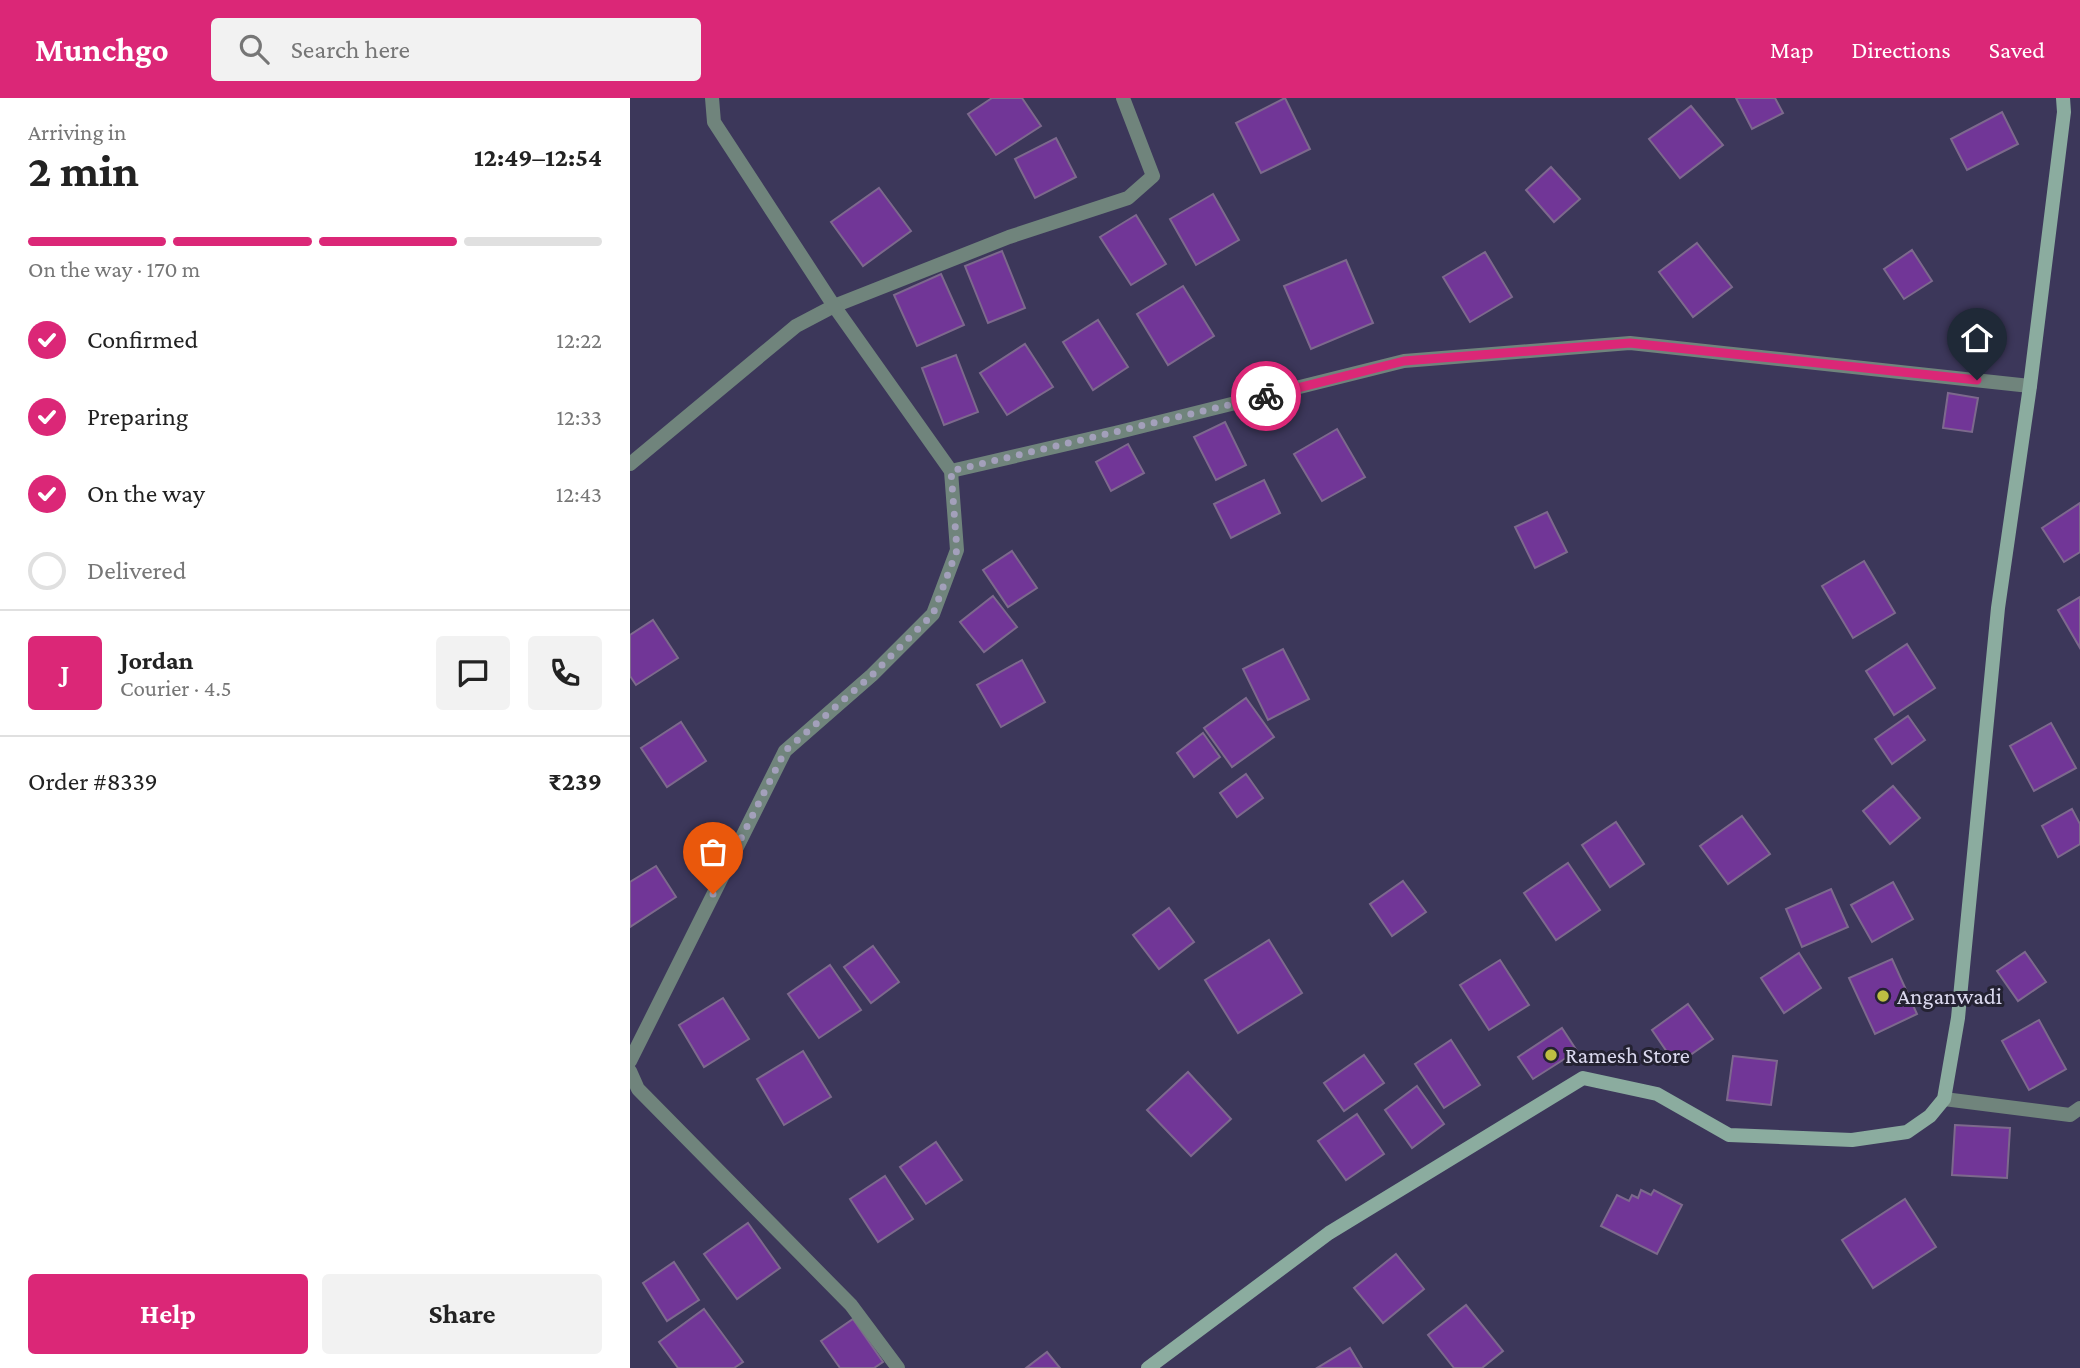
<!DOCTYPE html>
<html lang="en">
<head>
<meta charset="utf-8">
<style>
  body { margin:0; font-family:"Crimson Pro",serif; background:#f2f2f2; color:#222; height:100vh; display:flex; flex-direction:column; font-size:26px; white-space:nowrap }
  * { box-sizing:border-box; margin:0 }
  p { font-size:23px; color:#767676 }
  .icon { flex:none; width:38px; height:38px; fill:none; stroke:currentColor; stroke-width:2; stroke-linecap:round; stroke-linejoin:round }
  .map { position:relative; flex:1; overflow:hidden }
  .details { display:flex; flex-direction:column; background:#fff; width:630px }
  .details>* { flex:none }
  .pin { position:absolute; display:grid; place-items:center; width:60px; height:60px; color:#fff; margin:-72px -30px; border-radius:50% 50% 50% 0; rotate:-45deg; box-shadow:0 0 7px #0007 }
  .pin .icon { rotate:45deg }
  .courier { position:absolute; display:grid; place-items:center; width:70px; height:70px; margin:-35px; border:5px solid #db2777; border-radius:50%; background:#fff; color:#222; box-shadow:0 2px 9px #0007 }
  .summary em { font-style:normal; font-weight:700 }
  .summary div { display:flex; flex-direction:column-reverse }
  .summary { display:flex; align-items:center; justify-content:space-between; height:119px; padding:0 28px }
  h1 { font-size:46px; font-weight:700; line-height:52px }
  .bar { display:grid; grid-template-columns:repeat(4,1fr); gap:10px 7px; align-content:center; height:84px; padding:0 28px }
  .bar i { height:9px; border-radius:5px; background:#e0e0e0 }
  .bar .selected { background:#db2777 }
  .bar p { grid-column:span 4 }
  .line { display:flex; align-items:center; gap:18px; padding:0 28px; border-top:2px solid #e0e0e0 }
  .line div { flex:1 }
  .round { display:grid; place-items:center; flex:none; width:74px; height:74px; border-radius:7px; background:#f2f2f2 }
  ol { padding:0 28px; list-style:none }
  li { display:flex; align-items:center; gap:21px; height:77px }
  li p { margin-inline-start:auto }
  li .icon { padding:7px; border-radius:50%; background:#db2777; color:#fff; stroke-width:4 }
  li:last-child { color:#767676 }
  li i { width:38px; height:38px; border:4px solid #e0e0e0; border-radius:50% }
  .primary-button { display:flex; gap:14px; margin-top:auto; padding:14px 28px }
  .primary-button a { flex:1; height:80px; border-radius:7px; background:#db2777; color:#fff; font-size:28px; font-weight:700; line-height:80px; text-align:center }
  .primary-button a+a { background:#f2f2f2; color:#222 }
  header { display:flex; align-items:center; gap:42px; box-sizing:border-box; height:98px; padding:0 35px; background:#db2777; color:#fff }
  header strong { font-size:33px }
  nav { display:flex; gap:38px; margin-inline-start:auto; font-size:24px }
  .search { width:490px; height:63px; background:#f2f2f2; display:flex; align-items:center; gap:18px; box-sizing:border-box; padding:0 24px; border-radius:7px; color:#767676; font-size:26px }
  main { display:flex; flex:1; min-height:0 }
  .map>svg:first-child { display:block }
  .building { fill:#713697; stroke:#7d698d; stroke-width:2 }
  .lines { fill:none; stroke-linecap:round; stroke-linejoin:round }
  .street { stroke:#70847c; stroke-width:14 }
  .secondary { stroke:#8bac9f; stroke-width:14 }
  .done { stroke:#a3a0bb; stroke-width:7; stroke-dasharray:0 12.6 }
  .route { stroke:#db2777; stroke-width:9 }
  .poi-dot { fill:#bebf42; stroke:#242232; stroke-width:2.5 }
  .labels { text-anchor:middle; stroke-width:6; stroke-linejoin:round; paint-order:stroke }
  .poi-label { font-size:23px; fill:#dbd9ef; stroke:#242232; text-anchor:start }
</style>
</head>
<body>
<header>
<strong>Munchgo</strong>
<div class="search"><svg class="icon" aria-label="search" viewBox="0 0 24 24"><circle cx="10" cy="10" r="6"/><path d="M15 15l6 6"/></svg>Search here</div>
<nav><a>Map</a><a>Directions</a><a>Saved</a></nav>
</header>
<main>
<section class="details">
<div class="summary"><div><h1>2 min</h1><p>Arriving in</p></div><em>12:49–12:54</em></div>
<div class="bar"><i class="selected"></i><i class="selected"></i><i class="selected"></i><i></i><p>On the way · 170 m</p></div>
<ol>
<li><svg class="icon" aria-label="check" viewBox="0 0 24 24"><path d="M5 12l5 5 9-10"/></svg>Confirmed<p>12:22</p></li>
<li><svg class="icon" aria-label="check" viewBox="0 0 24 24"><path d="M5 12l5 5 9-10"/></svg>Preparing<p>12:33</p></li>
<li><svg class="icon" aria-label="check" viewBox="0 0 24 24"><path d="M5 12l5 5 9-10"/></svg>On the way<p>12:43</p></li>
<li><i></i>Delivered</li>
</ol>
<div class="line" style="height:126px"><b class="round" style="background:#db2777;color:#fff">J</b><div><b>Jordan</b><p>Courier · 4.5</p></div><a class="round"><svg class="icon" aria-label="chat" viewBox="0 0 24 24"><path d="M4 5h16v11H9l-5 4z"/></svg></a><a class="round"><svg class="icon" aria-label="phone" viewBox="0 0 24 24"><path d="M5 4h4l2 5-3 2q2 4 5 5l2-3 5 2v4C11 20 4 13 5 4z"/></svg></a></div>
<div class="line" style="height:91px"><div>Order #8339</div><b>₹239</b></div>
<div class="primary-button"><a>Help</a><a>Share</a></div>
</section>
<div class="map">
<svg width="1450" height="1270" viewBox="0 0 1450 1270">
  <rect width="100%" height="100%" fill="#3c375a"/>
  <g class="building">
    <path d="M362 0H392L411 28 366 57 338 16Z"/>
    <path d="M655 0 680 51 631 75 606 25Z"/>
    <path d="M1106 0H1145L1153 15 1122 31Z"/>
    <path d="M1061 8 1093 47 1050 80 1019 41Z"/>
    <path d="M1372 14 1388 46 1337 72 1321 41Z"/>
    <path d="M426 40 446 79 405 100 385 61Z"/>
    <path d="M921 69 950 101 924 124 896 92Z"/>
    <path d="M249 90 281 133 233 168 201 124Z"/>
    <path d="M583 96 609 142 566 167 540 121Z"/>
    <path d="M506 117 536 166 501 187 470 139Z"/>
    <path d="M1067 145 1102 189 1063 219 1029 174Z"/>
    <path d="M1282 152 1302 183 1274 201 1254 171Z"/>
    <path d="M372 153 395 210 358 225 335 168Z"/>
    <path d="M855 154 882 199 840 224 813 179Z"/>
    <path d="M716 162 743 225 681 251 654 188Z"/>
    <path d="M311 176 334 227 287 248 264 197Z"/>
    <path d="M553 188 584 238 538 267 507 216Z"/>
    <path d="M468 222 498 269 463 292 433 244Z"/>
    <path d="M395 246 423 289 377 317 350 275Z"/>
    <path d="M326 257 348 314 314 327 292 270Z"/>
    <path d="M1318 295 1348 300 1342 334 1313 330Z"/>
    <path d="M595 324 616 367 586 382 564 339Z"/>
    <path d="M707 331 735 379 692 403 664 356Z"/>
    <path d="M498 346 514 375 481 393 466 364Z"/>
    <path d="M634 382 650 415 601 440 584 406Z"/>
    <path d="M1450 405V454L1434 464 1412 430Z"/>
    <path d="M917 414 937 454 905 470 885 429Z"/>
    <path d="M382 453 407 490 378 509 353 472Z"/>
    <path d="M1234 463 1265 515 1223 540 1192 488Z"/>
    <path d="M363 498 387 529 354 554 330 524Z"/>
    <path d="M1450 499V550L1428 512Z"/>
    <path d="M23 522 48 560 6 587 0 578V537Z"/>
    <path d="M1277 546 1305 590 1264 617 1236 573Z"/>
    <path d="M653 551 679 601 638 622 613 571Z"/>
    <path d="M392 562 415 604 371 629 347 587Z"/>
    <path d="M616 600 644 639 602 669 574 630Z"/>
    <path d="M1278 618 1295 642 1262 666 1245 641Z"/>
    <path d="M51 624 76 663 37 689 11 650Z"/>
    <path d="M1421 625 1446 670 1404 693 1380 648Z"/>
    <path d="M573 635 590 659 564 679 547 655Z"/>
    <path d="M616 676 633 700 607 719 590 695Z"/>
    <path d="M1263 688 1290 720 1260 746 1233 713Z"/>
    <path d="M1442 711 1450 726V746L1428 759 1412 728Z"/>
    <path d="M1112 718 1140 756 1098 786 1070 748Z"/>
    <path d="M986 724 1014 766 980 789 952 747Z"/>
    <path d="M938 765 970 812 926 842 894 795Z"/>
    <path d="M26 768 46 799 0 829V784Z"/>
    <path d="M773 783 796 814 762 838 740 806Z"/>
    <path d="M1263 784 1283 821 1242 844 1221 807Z"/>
    <path d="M1201 791 1218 829 1172 849 1156 811Z"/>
    <path d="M539 810 564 844 529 871 503 837Z"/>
    <path d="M639 842 672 895 608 935 575 882Z"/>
    <path d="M243 848 269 884 241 905 214 869Z"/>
    <path d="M1395 854 1416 884 1388 903 1367 873Z"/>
    <path d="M1169 855 1191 890 1154 915 1131 880Z"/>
    <path d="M1262 861 1287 916 1245 936 1219 880Z"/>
    <path d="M870 862 899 907 859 932 830 887Z"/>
    <path d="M200 867 231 912 189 940 158 896Z"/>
    <path d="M93 900 119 941 74 969 49 927Z"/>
    <path d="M1058 906 1083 941 1046 967 1022 932Z"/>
    <path d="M1409 922 1436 971 1399 992 1372 943Z"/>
    <path d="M932 930 947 953 903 981 888 959Z"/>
    <path d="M821 942 850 987 814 1010 785 966Z"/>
    <path d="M173 953 201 999 154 1027 127 981Z"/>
    <path d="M734 957 754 985 714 1013 694 985Z"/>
    <path d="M1103 958 1147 963 1141 1007 1097 1002Z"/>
    <path d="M558 974 601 1021 561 1058 517 1012Z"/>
    <path d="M787 988 814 1026 782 1050 755 1012Z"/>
    <path d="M727 1016 754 1056 716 1082 688 1043Z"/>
    <path d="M1325 1027 1380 1030 1377 1080 1322 1077Z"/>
    <path d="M306 1044 332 1082 296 1106 270 1069Z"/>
    <path d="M255 1078 283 1121 248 1144 220 1101Z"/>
    <path d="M1011 1092 1021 1097 1024 1092 1052 1107 1027 1156 971 1128 987 1097 999 1103 1002 1097 1008 1100Z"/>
    <path d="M1275 1101 1306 1149 1243 1190 1212 1142Z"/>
    <path d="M118 1125 150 1170 107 1201 74 1156Z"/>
    <path d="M766 1156 794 1191 753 1225 724 1190Z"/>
    <path d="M44 1164 69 1202 37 1223 13 1185Z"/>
    <path d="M836 1207 873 1253 852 1270H824L798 1237Z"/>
    <path d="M74 1211 113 1264 104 1270H48L29 1244Z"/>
    <path d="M223 1221 253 1264 244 1270H210L191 1243Z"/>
    <path d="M720 1250 732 1270H687Z"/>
    <path d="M417 1254 430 1270H396Z"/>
  </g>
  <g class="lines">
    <g class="street">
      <path d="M0 366 166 228 204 208 379 139 498 100 523 78 493 0"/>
      <path d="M321 373 489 334 774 263 1000 245 1400 288"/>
      <path d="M0 963 155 653 242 577 303 516 327 452 321 373 204 208 84 24 82 0"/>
      <path d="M0 973 8 991 221 1207 268 1270"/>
      <path d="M1314 1001 1440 1017 1450 1010"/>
    </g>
    <path class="secondary" d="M518 1270 699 1135 953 980 1027 996 1099 1037 1222 1042 1277 1034 1300 1018 1314 1001 1328 920 1368 510 1400 288 1434 14 1433 0"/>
  </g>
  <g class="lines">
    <path class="done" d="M83 796 155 653 242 577 303 516 327 452 321 373 636 298"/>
    <path class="route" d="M636 298 774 263 1000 245 1347 282"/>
  </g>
  <g class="poi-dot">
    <circle cx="1253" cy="898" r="7"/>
    <circle cx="921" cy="957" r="7"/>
  </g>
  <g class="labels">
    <g class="poi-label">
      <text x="1267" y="906">Anganwadi</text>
      <text x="935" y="965">Ramesh Store</text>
    </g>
  </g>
</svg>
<div class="pin" style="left:83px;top:796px;background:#ea580c"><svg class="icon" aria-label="bag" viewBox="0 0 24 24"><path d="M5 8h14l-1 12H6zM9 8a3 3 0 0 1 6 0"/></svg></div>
<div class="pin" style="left:1347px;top:282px;background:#1f2937"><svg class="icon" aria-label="home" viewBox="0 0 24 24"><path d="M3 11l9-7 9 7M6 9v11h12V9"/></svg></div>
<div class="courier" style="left:636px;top:298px"><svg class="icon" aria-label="bike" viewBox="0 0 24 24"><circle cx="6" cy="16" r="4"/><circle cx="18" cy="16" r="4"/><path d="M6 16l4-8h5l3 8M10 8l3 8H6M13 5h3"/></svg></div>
</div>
</main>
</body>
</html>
